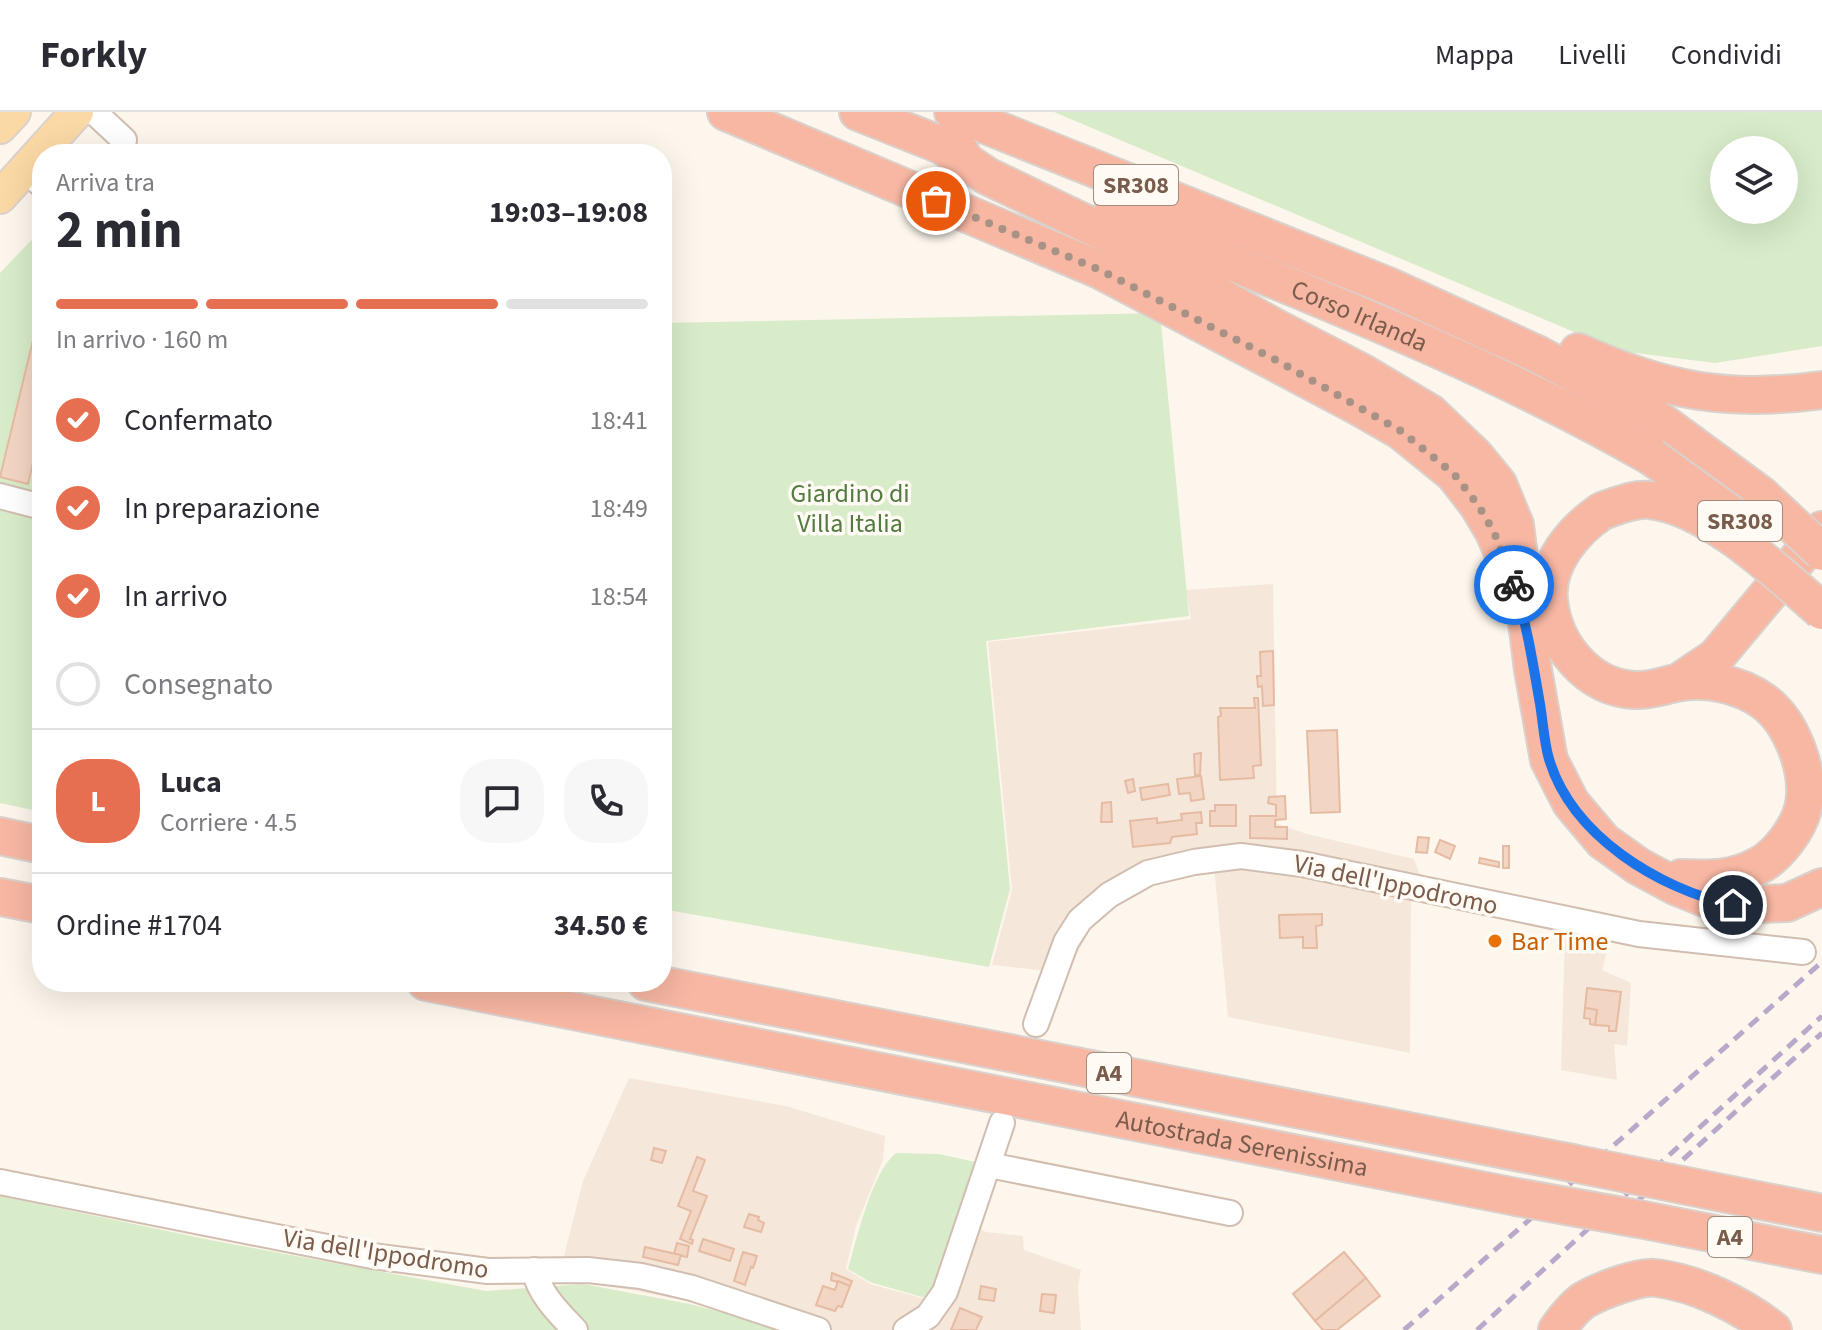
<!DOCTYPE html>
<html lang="it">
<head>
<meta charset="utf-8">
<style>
  body { margin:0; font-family:"Source Sans 3",sans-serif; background:#f7f7f7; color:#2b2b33; height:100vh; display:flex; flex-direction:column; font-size:30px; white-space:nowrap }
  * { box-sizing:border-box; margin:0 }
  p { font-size:26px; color:#7c7c81 }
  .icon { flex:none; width:44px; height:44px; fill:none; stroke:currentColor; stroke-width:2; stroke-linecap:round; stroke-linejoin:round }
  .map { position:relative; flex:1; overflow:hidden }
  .drawer { position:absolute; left:32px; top:32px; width:640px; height:848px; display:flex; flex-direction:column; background:#fff; border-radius:32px; box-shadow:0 8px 32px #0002 }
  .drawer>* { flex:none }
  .controls { position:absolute; left:1710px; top:24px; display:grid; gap:16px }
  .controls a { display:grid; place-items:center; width:88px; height:88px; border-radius:50%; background:#fff; box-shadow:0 8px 32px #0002; font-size:40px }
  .pin { position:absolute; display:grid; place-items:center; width:68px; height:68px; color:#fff; margin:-34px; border:4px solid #fff; border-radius:50%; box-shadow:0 2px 8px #0007 }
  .courier { position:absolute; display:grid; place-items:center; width:80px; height:80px; margin:-40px; border:6px solid #1a73e8; border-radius:50%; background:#fff; color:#222; box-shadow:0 2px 10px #0007 }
  .overview em { font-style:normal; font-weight:700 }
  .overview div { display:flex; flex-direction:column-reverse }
  .overview { display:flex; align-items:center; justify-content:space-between; height:136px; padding:0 24px }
  h1 { font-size:52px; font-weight:700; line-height:60px }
  .bar { display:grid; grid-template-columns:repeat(4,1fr); gap:12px 8px; align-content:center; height:96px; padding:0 24px }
  .bar i { height:10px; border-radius:6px; background:#e1e1e2 }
  .bar .current { background:#e76f51 }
  .bar p { grid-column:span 4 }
  .line { display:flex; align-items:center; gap:20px; padding:0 24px; border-top:2px solid #e1e1e2 }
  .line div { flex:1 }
  .round { display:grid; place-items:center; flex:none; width:84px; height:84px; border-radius:32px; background:#f7f7f7 }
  ol { padding:0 24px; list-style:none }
  li { display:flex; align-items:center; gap:24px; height:88px }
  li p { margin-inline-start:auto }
  li .icon { padding:8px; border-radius:50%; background:#e76f51; color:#fff; stroke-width:4 }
  li:last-child { color:#7c7c81 }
  li i { width:44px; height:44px; border:4px solid #e1e1e2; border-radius:50% }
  header { display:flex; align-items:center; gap:48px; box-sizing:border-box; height:112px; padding:0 40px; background:#fff; border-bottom:2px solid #e1e1e2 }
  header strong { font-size:38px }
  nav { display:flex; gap:44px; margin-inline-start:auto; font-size:28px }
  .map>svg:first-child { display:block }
  .residential { fill:#f5e8da }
  .green { fill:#d8ecc9; fill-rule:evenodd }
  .building { fill:#f3d5c3; stroke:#e6bba3; stroke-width:2 }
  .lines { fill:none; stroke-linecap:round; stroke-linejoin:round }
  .minor-casing { stroke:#d1beb0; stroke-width:28 }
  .major-casing { stroke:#dad1cd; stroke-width:36 }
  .highway-casing { stroke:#dad1cd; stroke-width:40 }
  .minor { stroke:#fff; stroke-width:24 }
  .major { stroke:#fbd9a5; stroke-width:32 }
  .highway { stroke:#f7b7a3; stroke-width:36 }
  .rail { stroke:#b9a8c9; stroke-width:5; stroke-dasharray:12 8; stroke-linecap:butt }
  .highway-bridge-casing { stroke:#dad1cd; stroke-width:40; stroke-linecap:butt }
  .highway-bridge { stroke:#f7b7a3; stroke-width:36 }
  .done { stroke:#a89285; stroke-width:8; stroke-dasharray:0 14.4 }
  .route { stroke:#1a73e8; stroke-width:10 }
  .food-dot { fill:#e8710a; stroke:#fffaf3; stroke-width:3 }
  .labels { text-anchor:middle; stroke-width:7; stroke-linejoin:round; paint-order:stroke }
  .shield { fill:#fffaf3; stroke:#a28b7f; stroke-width:2 }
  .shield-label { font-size:24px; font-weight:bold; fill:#7a5c4d }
  .street-label { font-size:26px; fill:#7a5c4d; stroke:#fffaf3 }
  .park-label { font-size:26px; fill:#537a41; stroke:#fffaf3 }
  .food-label { font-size:26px; fill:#c56008; stroke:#fffaf3; text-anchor:start }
</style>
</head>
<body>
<header>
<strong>Forkly</strong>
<nav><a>Mappa</a><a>Livelli</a><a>Condividi</a></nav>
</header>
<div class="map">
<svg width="1822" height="1218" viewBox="0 0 1822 1218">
  <rect width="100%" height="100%" fill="#fdf6ec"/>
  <g class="residential">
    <path d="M1273 472 1277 712 1307 722 1414 747 1421 766 1411 790 1410 941 1228 905 1214 755 1178 759 1129 780 1091 815 1070 855 1049 912 1029 910 1048 859 992 853 1012 778 988 530 1191 507 1186 478Z"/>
    <path d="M1565 823 1609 831 1602 858 1631 871 1627 934 1614 932 1617 968 1561 958Z"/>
    <path d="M629 966 786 994 885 1024 883 1048 856 1114 846 1157 870 1172 929 1188 960 1106 986 1120 1023 1124 1024 1138 1081 1158 1078 1174 1081 1218H811L679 1187 582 1169 566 1170 564 1144 583 1069Z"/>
  </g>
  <g class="green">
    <path d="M1054 0H1822V234L1715 251 1619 239ZM1724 38H1784V98H1724Z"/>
    <path d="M42 117V700L0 691V161Z"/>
    <path d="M1160 201 1189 504 986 529 1010 777 989 855 662 797V211Z"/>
    <path d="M896 1041 939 1042 975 1050 958 1103 953 1137 929 1187 870 1170 848 1157C857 1126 872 1060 896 1041Z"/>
    <path d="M0 1084 215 1129 486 1179 583 1172 690 1192 788 1218H0Z"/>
  </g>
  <g class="building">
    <path d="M34 224 42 226V312L28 372 0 365Z"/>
    <path d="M1273 539 1274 593 1263 594 1262 574 1258 575 1257 564H1261L1260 540Z"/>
    <path d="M1254 586H1258L1261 653 1253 654 1254 666 1220 668 1218 605 1221 604 1220 596H1255Z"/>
    <path d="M1337 618 1340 700 1311 701 1307 619Z"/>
    <path d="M1201 641 1200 663H1195L1194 642Z"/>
    <path d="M1201 664 1204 687 1191 689 1190 681 1179 682 1177 667Z"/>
    <path d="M1133 667 1135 679 1128 681 1125 669Z"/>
    <path d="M1168 672 1170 683 1142 688 1140 676Z"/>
    <path d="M1285 684 1286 707 1275 708V715H1287V727L1250 726V704H1276V693L1268 691 1269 685Z"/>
    <path d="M1111 690 1112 710H1101L1102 691Z"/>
    <path d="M1215 693H1236V714H1210V699H1215Z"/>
    <path d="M1201 700 1202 711H1196L1197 722 1172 725 1170 731 1133 735 1130 709 1157 706V711L1182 708 1181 702Z"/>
    <path d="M1418 725 1429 726 1427 741 1416 740Z"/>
    <path d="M1440 728 1455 734 1450 747 1435 740Z"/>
    <rect x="1503" y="734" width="6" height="22"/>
    <path d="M1480 746 1499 750V755L1479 751Z"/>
    <path d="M1322 802V813L1316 814 1317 836H1303V825L1280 826 1279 803Z"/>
    <path d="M1587 876 1621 880 1616 919H1609V914L1595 913 1597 898 1585 896Z"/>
    <path d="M1585 896 1597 898 1595 913 1590 912V907L1584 906Z"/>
    <path d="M654 1036 666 1039 662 1051 651 1048Z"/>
    <path d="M697 1045 705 1048 693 1079 707 1084 690 1127 693 1128 692 1132 680 1127 691 1099 678 1094Z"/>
    <path d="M749 1102 759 1105 758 1108 764 1111 761 1120 744 1115Z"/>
    <path d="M703 1127 734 1137 730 1149 699 1139Z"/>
    <path d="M677 1131 689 1134 687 1145 674 1142Z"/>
    <path d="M645 1135 681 1143 678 1153 643 1145Z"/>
    <path d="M743 1140 757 1144 753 1156 751 1155 745 1173 734 1169Z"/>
    <path d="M1344 1140 1366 1166 1315 1209 1293 1182Z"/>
    <path d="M832 1161 852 1169 850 1174 831 1168Z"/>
    <path d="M1366 1166 1380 1184 1337 1218H1323L1315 1209Z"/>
    <path d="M838 1169 850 1174 842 1195 838 1194 835 1199 816 1193 823 1174 835 1178Z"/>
    <path d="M981 1174 996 1177 994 1189 979 1187Z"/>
    <path d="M1042 1182 1056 1183 1054 1201 1040 1199Z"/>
    <path d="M960 1196 982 1205 976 1218H951Z"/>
  </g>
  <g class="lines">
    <g class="minor-casing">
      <g id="minor">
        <path d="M94 0 124 28"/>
        <path d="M24 57 42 73"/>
        <path d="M0 384 42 395"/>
        <path d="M1036 912 1066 830 1080 808 1109 783 1148 761 1194 750 1241 744 1302 752 1639 822 1803 840"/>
        <path d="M989 1053 1230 1101"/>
        <path d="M0 1070 372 1144 488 1159 588 1158 641 1164 692 1176 818 1218"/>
        <path d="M534 1158C540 1183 558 1200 575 1218"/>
        <path d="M906 1218 928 1204 945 1180 1002 1011"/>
      </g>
    </g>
    <g class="major-casing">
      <g id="major">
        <path d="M0 15 14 0"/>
        <path d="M0 85 77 0"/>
      </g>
    </g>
    <g class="highway-casing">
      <g id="highway">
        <path d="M726 0 1100 158 1354 292 1401 319 1454 362 1478 393 1494 420 1505 446"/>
        <path d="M858 0 961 41"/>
        <path d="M953 0 1388 174 1539 243 1656 306 1761 383"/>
        <path d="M940 32 987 64 1122 129 1274 215 1361 260 1430 301 1475 344 1498 372 1515 413 1533 558 1549 648 1571 691 1603 729 1638 754 1675 774 1712 789 1733 793 1787 791 1822 775"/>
        <path id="s1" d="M1112 101C1294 177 1480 246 1652 345"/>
        <path d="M1578 240C1664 279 1727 291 1822 278"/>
        <path d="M1602 399C1574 418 1545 451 1549 489 1554 533 1587 575 1634 578 1649 579 1662 574 1676 571 1705 565 1739 572 1763 589 1791 609 1810 658 1804 692 1800 715 1778 744 1758 754 1733 768 1709 767 1681 766"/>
        <path d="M1679 570 1716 545 1822 418"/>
        <path d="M0 724 42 733"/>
        <path d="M0 785 42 793"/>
        <path id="s2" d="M426 870 1516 1085"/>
        <path d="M646 870 1572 1051"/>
        <path d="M1682 1073 1822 1101"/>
        <path d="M1639 1107 1822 1143"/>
        <path d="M1557 1218C1564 1208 1575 1193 1586 1187 1602 1178 1639 1164 1656 1166 1697 1171 1741 1193 1773 1218"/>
      </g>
    </g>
    <use href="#minor" class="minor"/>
    <use href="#major" class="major"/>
    <use href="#highway" class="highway"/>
    <g class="rail">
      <path d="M1609 1115 1822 921"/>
      <path d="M1404 1218 1822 850"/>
      <path d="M1477 1218 1822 904"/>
    </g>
    <g class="highway-bridge-casing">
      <g id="highway-bridge">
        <path d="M1652 345 1735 405"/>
        <path d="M1761 383 1822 440"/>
        <path d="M1602 399C1617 394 1634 386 1650 388 1709 394 1779 462 1822 499"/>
        <path d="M1572 1051 1682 1073"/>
        <path d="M1516 1085 1639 1107"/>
      </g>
    </g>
    <use href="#highway-bridge" class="highway-bridge"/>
  </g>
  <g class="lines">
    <path class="done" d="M936 89 1100 158 1276 248 1401 319 1454 362 1478 393 1494 420 1514 473"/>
    <path class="route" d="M1514 473C1527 512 1533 552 1540 592 1543 610 1544 630 1549 647 1572 724 1659 777 1733 793"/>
  </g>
  <circle class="food-dot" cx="1495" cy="829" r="8"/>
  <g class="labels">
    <g class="shield">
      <rect x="1094" y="53" width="84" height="40" rx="6"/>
      <rect x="1698" y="389" width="84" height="40" rx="6"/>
      <rect x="1087" y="941" width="44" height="40" rx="6"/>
      <rect x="1708" y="1105" width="44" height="40" rx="6"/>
    </g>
    <g class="shield-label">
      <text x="1136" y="81">SR308</text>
      <text x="1740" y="417">SR308</text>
      <text x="1109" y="969">A4</text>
      <text x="1730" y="1133">A4</text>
    </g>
    <g class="street-label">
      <text dy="9" stroke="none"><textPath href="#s1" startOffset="268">Corso Irlanda</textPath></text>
      <text transform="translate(1396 772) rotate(12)" y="9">Via dell'Ippodromo</text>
      <text dy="9" stroke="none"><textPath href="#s2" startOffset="832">Autostrada Serenissima</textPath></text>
      <text transform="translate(386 1141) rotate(9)" y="9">Via dell'Ippodromo</text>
    </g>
    <g class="park-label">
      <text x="850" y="390">Giardino di<tspan x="850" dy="30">Villa Italia</tspan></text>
    </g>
    <g class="food-label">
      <text x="1511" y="838">Bar Time</text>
    </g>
  </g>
</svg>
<div class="controls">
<a><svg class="icon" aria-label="layers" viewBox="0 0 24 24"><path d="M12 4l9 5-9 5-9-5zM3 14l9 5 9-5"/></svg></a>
</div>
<div class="pin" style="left:936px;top:89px;background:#ea580c"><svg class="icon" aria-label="bag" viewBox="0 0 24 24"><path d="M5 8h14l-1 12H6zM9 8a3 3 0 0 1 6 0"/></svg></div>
<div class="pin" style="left:1733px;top:793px;background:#1f2937"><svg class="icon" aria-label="home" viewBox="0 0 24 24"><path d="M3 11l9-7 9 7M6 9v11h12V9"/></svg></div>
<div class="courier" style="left:1514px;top:473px"><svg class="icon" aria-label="bike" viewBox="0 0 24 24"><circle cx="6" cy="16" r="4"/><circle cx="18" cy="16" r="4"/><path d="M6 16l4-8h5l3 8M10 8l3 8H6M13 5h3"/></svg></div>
<section class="drawer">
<div class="overview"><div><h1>2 min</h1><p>Arriva tra</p></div><em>19:03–19:08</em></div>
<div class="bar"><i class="current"></i><i class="current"></i><i class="current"></i><i></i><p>In arrivo · 160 m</p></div>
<ol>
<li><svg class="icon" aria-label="check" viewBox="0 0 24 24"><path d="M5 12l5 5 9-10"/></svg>Confermato<p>18:41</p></li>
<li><svg class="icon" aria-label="check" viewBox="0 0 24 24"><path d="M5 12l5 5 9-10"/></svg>In preparazione<p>18:49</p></li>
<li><svg class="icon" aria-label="check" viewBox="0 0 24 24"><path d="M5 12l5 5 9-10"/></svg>In arrivo<p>18:54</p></li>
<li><i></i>Consegnato</li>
</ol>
<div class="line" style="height:144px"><b class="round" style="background:#e76f51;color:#fff">L</b><div><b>Luca</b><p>Corriere · 4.5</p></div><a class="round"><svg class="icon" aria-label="chat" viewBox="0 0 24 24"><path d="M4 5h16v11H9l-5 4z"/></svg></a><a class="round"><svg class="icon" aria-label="phone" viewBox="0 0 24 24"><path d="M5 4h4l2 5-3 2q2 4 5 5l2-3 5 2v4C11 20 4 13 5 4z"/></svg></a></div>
<div class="line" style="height:104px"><div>Ordine #1704</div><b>34.50 €</b></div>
</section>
</div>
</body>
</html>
